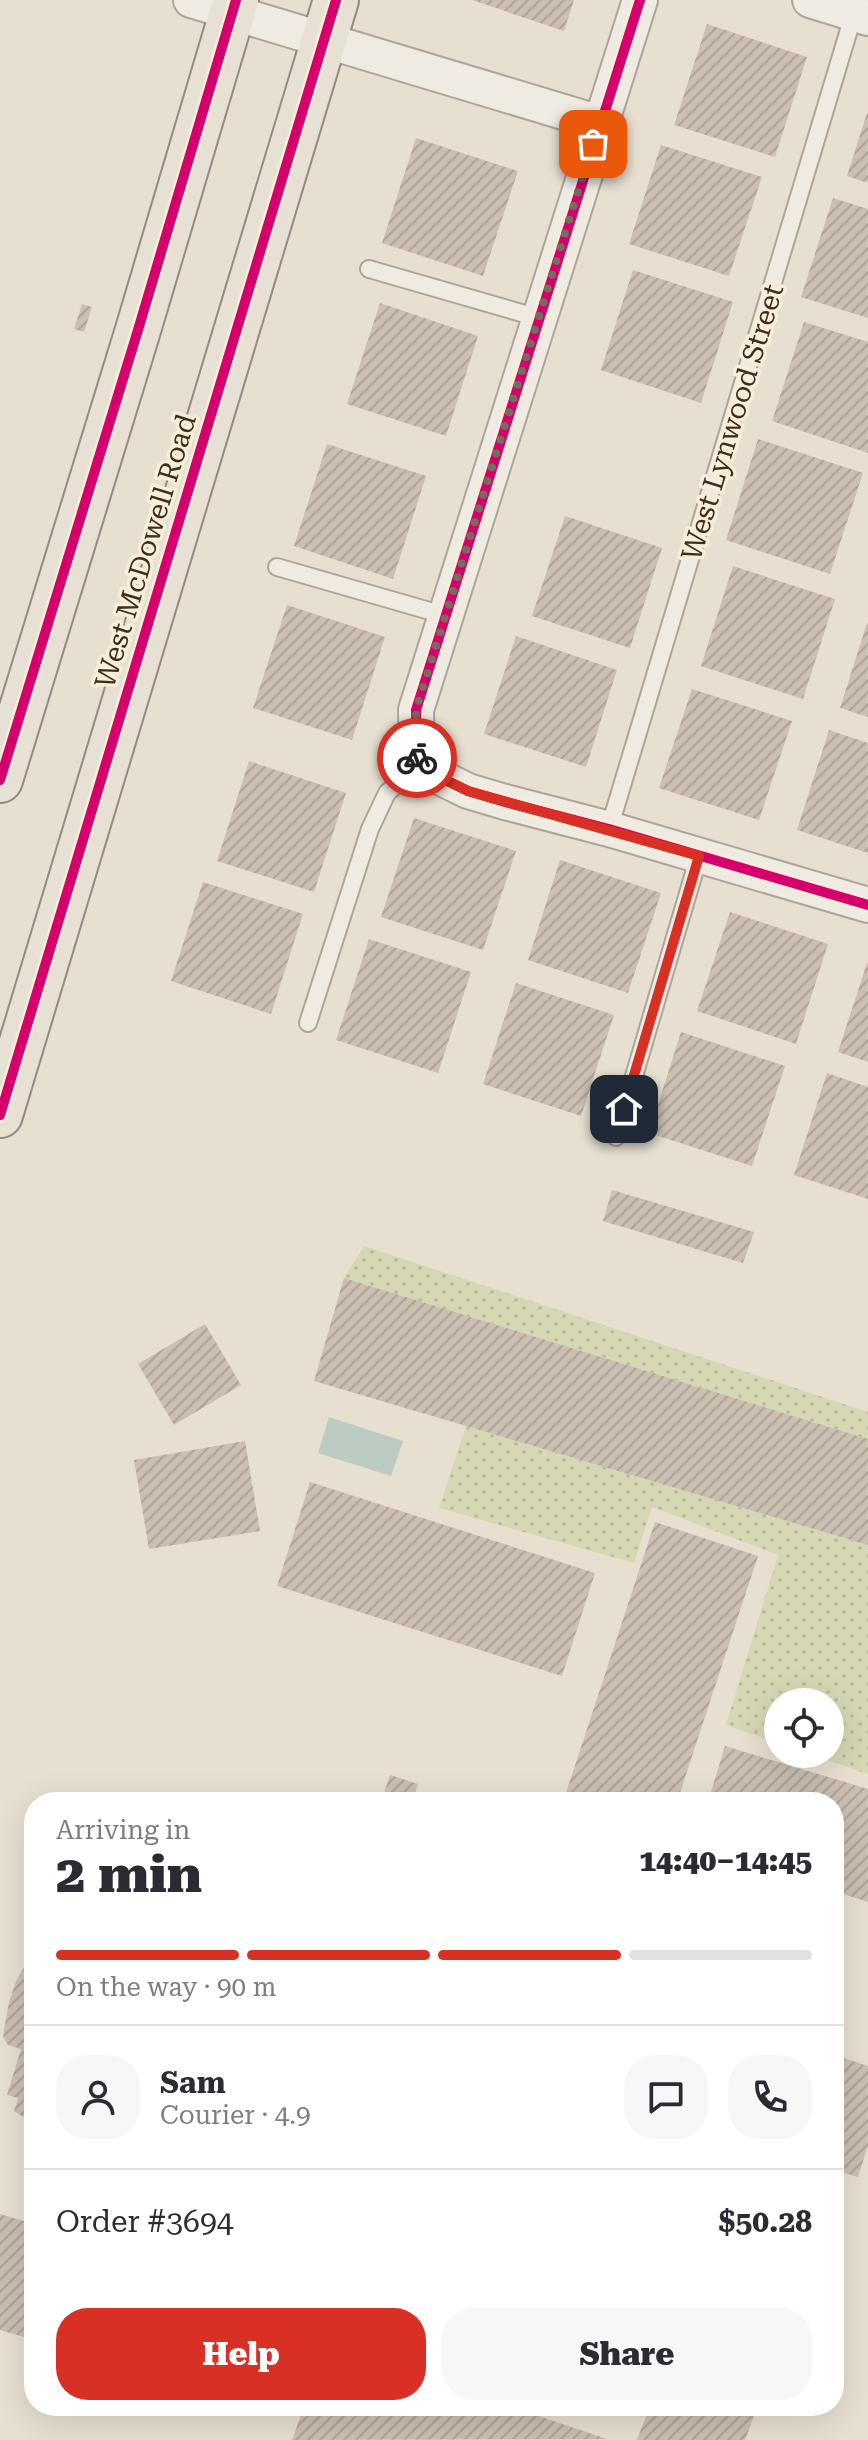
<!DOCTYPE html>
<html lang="en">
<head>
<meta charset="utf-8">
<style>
  body { margin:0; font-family:"Roboto Serif",serif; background:#f7f7f7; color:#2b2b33; height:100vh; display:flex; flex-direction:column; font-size:30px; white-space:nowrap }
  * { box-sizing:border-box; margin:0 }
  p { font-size:26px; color:#7c7c81 }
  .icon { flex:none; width:44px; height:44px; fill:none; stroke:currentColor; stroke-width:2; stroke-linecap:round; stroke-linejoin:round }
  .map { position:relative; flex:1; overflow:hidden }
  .sheet { position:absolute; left:24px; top:1792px; width:820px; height:624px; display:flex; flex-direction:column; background:#fff; border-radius:32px; box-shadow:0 8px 32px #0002 }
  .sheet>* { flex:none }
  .controls { position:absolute; left:764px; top:1688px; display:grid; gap:16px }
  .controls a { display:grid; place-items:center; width:80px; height:80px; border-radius:50%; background:#fff; box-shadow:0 8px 32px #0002; font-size:40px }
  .pin { position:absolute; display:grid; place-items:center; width:68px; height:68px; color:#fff; margin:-34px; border-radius:16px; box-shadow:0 4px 12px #0006 }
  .courier { position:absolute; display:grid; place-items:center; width:80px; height:80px; margin:-40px; border:6px solid #d93025; border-radius:50%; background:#fff; color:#222; box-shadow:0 2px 10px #0007 }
  .summary em { font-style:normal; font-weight:800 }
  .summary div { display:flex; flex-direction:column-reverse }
  .summary { display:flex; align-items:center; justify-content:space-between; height:136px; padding:0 32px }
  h1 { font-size:52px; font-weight:800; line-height:60px }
  .bar { display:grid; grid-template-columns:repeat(4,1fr); gap:12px 8px; align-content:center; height:96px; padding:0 32px }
  .bar i { height:10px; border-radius:6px; background:#e1e1e2 }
  .bar .active { background:#d93025 }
  .bar p { grid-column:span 4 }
  .line { display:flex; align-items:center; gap:20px; padding:0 32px; border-top:2px solid #e1e1e2 }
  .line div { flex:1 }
  .round { display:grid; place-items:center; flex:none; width:84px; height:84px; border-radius:32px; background:#f7f7f7 }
  .action { display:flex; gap:16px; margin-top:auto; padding:16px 32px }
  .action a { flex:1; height:92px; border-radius:32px; background:#d93025; color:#fff; font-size:32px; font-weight:800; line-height:92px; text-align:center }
  .action a+a { background:#f7f7f7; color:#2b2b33 }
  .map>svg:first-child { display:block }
  .grass { fill:url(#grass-dots) }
  .water { fill:#bcccc2 }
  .building { fill:url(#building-hatch) }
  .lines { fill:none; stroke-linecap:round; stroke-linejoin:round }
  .service-casing { stroke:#ada599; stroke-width:20 }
  .minor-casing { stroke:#ada599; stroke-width:38 }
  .primary-casing { stroke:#928b80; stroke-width:48 }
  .service { stroke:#efebe3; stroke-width:16 }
  .minor { stroke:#efebe3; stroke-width:34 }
  .primary { stroke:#e6e1d4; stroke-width:44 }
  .cycleway-casing { stroke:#f7eed8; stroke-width:15 }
  .cycleway { stroke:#d6006c; stroke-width:10 }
  .done { stroke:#786c5e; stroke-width:8; stroke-dasharray:0 14.4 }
  .route { stroke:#d93025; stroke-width:10 }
  .labels { text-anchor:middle; stroke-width:7; stroke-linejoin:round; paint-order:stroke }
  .street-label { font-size:28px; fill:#3d2e20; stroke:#f7eed8 }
</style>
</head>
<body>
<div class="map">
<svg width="868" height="2440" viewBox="0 0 868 2440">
  <defs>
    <pattern id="grass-dots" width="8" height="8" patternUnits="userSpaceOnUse" patternTransform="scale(2)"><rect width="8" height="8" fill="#d6d7b3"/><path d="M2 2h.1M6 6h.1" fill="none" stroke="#b9b99a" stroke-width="1.8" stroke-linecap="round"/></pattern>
    <pattern id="building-hatch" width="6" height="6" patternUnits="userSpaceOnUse" patternTransform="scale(2)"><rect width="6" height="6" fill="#cbbfb2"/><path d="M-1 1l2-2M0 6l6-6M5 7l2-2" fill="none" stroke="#afa499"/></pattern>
  </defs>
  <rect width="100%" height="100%" fill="#e7e0d1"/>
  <g class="grass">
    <path d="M364 1246 868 1412V1439L344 1278Z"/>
    <path d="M466 1426 868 1545V1774L810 1754H830V1702H778V1743L726 1725 778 1555 652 1507 634 1563 439 1508Z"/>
  </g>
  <path class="water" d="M329 1417 403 1441 391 1476 318 1453Z"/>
  <g class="building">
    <path d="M472 0H574L564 31Z"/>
    <path d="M707 24 807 57 775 157 674 125Z"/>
    <path d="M867 113H868V183L847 176Z"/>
    <path d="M416 138 518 171 483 276 382 243Z"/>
    <path d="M661 145 762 177 729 276 629 244Z"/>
    <path d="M833 198 868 209V318L801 297Z"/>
    <path d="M633 270 733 302 701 403 601 370Z"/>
    <path d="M380 303 478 336 446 436 347 404Z"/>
    <path d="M82 304 92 307 84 332 74 329Z"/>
    <path d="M804 322 868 342V453L772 421Z"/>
    <path d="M758 439 863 473 830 574 726 540Z"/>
    <path d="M327 444 426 476 393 579 294 546Z"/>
    <path d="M565 516 662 548 630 648 532 616Z"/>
    <path d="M733 566 835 599 803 699 701 666Z"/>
    <path d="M287 605 385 637 352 740 253 708Z"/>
    <path d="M867 623H868V717L840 708Z"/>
    <path d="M516 636 617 670 586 767 484 734Z"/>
    <path d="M692 689 792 721 759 820 659 788Z"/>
    <path d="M829 730 868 743V853L797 830Z"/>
    <path d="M249 761 346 793 314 892 217 861Z"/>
    <path d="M414 818 516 851 483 950 381 917Z"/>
    <path d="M560 860 661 893 628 993 528 960Z"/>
    <path d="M203 882 303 914 271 1014 171 981Z"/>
    <path d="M730 912 828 944 796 1044 697 1011Z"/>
    <path d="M369 939 471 972 438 1073 336 1040Z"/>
    <path d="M867 963H868V1062L838 1052Z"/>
    <path d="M516 983 614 1015 581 1116 483 1084Z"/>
    <path d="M681 1032 785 1066 752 1166 649 1133Z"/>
    <path d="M827 1073 868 1087V1199L794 1175Z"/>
    <path d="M612 1190 754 1232 743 1263 603 1221Z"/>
    <path d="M344 1278 868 1439V1545L314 1381Z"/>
    <path d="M205 1324 241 1385 174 1425 138 1364Z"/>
    <path d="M245 1441 260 1531 149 1549 134 1460Z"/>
    <path d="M310 1482 595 1573 562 1676 277 1586Z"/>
    <path d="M655 1522 758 1556 677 1802H563Z"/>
    <path d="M725 1746 868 1789V1902L834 1891V1802H708Z"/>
    <path d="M390 1775 418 1784 412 1802H381Z"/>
    <path d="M34 1951V2124L14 2111 18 2098 7 2095 21 2049 8 2045 3 2036 9 2002 17 1979Z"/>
    <path d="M834 2055 868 2066V2145L858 2177 834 2170Z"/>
    <path d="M0 2214 34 2224V2340L0 2330Z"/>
    <path d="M304 2406H509L607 2439 292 2440Z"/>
    <path d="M650 2406H758L745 2440H637Z"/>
  </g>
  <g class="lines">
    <g class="service-casing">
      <g id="service">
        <path d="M369 269 539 318"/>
        <path d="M277 567 447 616"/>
        <path d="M609 829 854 13"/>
        <path d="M308 1023 370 829 387 793 417 766"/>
        <path d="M616 1137 699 856"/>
      </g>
    </g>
    <g class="minor-casing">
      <g id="minor">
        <path d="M191 0 600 123"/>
        <path d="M640 0 416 710 417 766 468 791 505 802 609 829 868 905"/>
        <path d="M810 0 868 18"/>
      </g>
    </g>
    <g class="primary-casing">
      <g id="primary">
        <path d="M0 780 138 330 236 0"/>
        <path d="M0 1115 336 0"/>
      </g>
    </g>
    <use href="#service" class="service"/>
    <use href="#minor" class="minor"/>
    <use href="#primary" class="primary"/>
    <g class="cycleway-casing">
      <g id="cycleway">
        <path d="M640 0 416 710 417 766 468 791 505 802 609 829 868 905"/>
        <path d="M0 780 138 330 236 0"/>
        <path d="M0 1115 336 0"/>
      </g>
    </g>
    <use href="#cycleway" class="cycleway"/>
  </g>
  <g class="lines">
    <path class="done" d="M417 758 416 710 593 144"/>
    <path class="route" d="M417 758V766L468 791 699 856 624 1109"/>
  </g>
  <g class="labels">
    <g class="street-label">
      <text transform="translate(732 422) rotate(-73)" y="10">West Lynwood Street</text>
      <text transform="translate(145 551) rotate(-73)" y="10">West McDowell Road</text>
    </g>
  </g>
</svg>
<div class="controls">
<a><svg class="icon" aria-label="locate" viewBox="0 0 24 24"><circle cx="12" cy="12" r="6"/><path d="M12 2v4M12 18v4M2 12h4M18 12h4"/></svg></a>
</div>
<div class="pin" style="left:593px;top:144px;background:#ea580c"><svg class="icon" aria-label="bag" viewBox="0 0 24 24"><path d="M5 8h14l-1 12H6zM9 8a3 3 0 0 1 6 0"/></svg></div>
<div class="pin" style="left:624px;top:1109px;background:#1f2937"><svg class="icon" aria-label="home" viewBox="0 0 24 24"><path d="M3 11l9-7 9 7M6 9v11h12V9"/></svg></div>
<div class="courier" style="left:417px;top:758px"><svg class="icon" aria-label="bike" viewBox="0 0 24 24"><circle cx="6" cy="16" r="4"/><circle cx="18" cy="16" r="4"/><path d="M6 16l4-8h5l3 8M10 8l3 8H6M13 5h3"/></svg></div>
<section class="sheet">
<div class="summary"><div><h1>2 min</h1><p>Arriving in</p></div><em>14:40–14:45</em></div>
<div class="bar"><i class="active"></i><i class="active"></i><i class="active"></i><i></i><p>On the way · 90 m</p></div>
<div class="line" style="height:144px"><a class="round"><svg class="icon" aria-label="person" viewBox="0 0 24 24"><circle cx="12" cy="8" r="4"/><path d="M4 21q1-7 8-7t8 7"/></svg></a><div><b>Sam</b><p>Courier · 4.9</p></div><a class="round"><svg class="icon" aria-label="chat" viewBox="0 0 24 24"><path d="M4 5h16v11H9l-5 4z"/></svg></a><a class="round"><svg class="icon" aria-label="phone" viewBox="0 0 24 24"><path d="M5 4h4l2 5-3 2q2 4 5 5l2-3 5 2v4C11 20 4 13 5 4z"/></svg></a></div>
<div class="line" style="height:104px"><div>Order #3694</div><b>$50.28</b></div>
<div class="action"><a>Help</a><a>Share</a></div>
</section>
</div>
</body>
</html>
